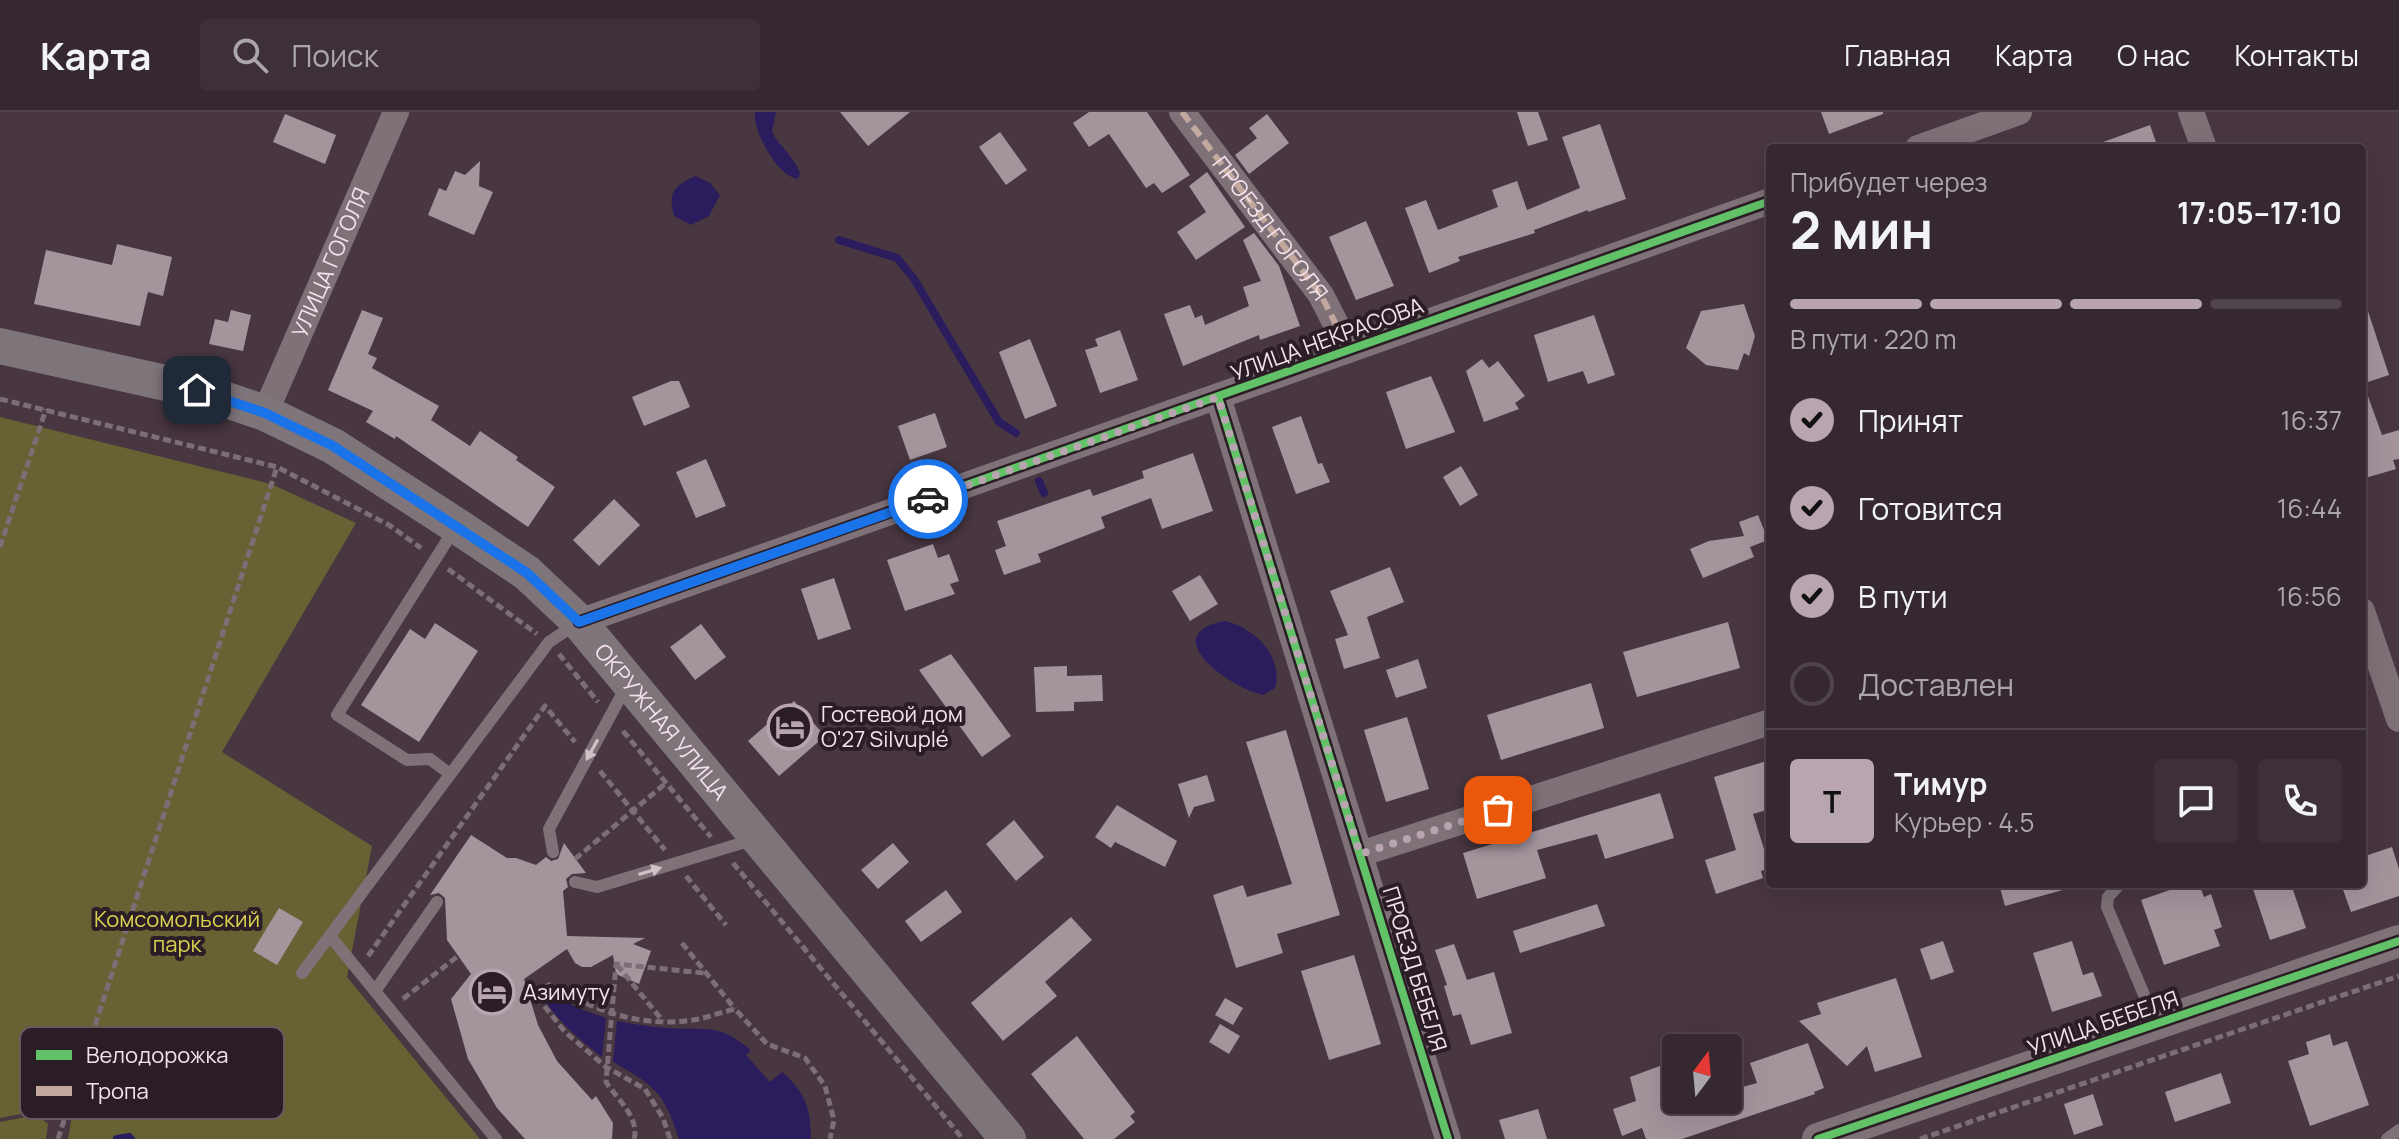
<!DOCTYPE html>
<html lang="ru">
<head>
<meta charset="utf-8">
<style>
  body { margin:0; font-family:Manrope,sans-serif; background:#3d3038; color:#f1f3f6; height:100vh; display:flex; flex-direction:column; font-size:30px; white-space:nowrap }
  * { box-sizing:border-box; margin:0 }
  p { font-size:26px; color:#aaa6ab }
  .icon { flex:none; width:44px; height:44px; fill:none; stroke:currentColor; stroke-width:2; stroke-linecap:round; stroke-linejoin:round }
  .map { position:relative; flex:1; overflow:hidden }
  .details { position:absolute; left:1766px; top:32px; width:600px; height:744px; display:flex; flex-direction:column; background:#362830; border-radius:8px; box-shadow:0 8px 32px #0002,0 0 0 2px #50444c }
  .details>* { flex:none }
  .needle { width:52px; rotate:16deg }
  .controls { position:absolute; left:1662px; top:922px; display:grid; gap:16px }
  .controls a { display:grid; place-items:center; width:80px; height:80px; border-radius:8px; background:#362830; box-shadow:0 8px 32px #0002,0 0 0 2px #50444c; font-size:40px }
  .pin { position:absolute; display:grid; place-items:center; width:68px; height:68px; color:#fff; margin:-34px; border-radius:16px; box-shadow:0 4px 12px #0006 }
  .courier { position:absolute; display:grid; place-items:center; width:80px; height:80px; margin:-40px; border:6px solid #1a73e8; border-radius:50%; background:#fff; color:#222; box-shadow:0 2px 10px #0007 }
  .head em { font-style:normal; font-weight:700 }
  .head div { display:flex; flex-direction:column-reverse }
  .head { display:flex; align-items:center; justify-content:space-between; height:136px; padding:0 24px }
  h1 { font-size:52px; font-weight:700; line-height:60px }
  .bar { display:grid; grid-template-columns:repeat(4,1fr); gap:12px 8px; align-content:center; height:96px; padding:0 24px }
  .bar i { height:10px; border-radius:6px; background:#50444c }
  .bar .selected { background:#b8a5af }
  .bar p { grid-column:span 4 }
  .line { display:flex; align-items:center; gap:20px; padding:0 24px; border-top:2px solid #50444c }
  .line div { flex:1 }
  .round { display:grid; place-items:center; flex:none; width:84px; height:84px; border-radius:8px; background:#3d3038 }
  ol { padding:0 24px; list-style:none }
  li { display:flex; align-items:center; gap:24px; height:88px }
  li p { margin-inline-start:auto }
  li .icon { padding:8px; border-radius:50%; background:#b8a5af; color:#111; stroke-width:4 }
  li:last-child { color:#aaa6ab }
  li i { width:44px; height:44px; border:4px solid #50444c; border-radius:50% }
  header { display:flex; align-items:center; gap:48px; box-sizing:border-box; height:112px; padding:0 40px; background:#362830; border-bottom:2px solid #50444c }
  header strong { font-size:38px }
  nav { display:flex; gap:44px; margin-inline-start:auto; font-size:28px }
  .search { width:560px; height:72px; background:#3d3038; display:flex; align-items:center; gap:20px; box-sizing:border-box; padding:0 28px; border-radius:8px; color:#aaa6ab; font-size:30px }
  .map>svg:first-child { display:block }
  .green { fill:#676234 }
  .water { fill:#2b1d5d }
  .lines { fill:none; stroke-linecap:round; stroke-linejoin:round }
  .stream { stroke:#2b1d5d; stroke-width:8 }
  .building { fill:#a4959d }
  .path { stroke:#7c6e76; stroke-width:5; stroke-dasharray:8 4; stroke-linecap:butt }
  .service { stroke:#7e7278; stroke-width:12 }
  .minor { stroke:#7e7278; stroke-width:26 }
  .tertiary { stroke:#7e7278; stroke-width:32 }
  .secondary { stroke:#7e757a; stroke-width:36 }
  .quiet { stroke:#c3a89e; stroke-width:6; stroke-dasharray:12 6; stroke-linecap:butt }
  .cycleway-casing { stroke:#2b1d25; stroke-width:13 }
  .cycleway { stroke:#61c268; stroke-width:8 }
  .oneway { fill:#d1c0c8 }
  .done { stroke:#b8a5af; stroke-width:8; stroke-dasharray:0 14.4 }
  .route { stroke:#1a73e8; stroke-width:10 }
  .labels { text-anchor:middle; stroke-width:8; stroke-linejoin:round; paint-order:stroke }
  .street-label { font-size:22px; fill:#f5e1eb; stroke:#2b1d25 }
  .poi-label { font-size:22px; fill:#f5e1eb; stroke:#2b1d25; text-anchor:start }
  .park-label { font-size:22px; fill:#d8d04f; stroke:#2b1d25 }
  .key { fill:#2b1d25; stroke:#685860; stroke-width:2 }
  .key-label { font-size:22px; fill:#f5e1eb }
</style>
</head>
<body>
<header>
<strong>Карта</strong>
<div class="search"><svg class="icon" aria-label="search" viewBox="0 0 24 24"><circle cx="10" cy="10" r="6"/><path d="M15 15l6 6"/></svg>Поиск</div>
<nav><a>Главная</a><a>Карта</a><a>О нас</a><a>Контакты</a></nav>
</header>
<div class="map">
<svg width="2399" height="1027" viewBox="0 0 2399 1027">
  <rect width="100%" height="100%" fill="#483640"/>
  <g class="green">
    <path d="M0 305 271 372 356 411 222 640 372 734 347 865 480 1027H68L74 992 0 1006Z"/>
    <path d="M37 1003 48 1012 46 1027H0V1010Z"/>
  </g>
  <g class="water">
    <path d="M755 0H776L772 20C780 35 795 46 800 61L798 67C777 64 753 20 755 0Z"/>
    <path d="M695 64 710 71 720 83 709 104 691 113 674 104C668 80 673 75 695 64Z"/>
    <path d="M1225 509C1253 515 1284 544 1275 576L1263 583C1231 577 1154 522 1225 509Z"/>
    <path d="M549 878 577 896 606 906 602 945C579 927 557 909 542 884Z"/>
    <path d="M617 909C634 912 651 915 668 916 708 919 717 910 751 938L746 943 770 970 782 960C805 980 811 996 811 1027H679C664 980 654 973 613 950Z"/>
  </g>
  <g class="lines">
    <g class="stream">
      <path d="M839 128 897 146 914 167 999 310 1016 321"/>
      <path d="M1039 369 1044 381"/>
      <path d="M117 1027 129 1025 131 1027"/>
    </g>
  </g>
  <g class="building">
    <path d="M840 0H910L868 34Z"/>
    <path d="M1089 0H1147L1190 63 1162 81 1154 71 1146 76 1109 22 1089 35 1073 11Z"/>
    <path d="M1517 0H1538L1548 28 1528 34Z"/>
    <path d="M1821 0H1883V2L1829 22Z"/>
    <path d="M285 2 336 23 325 52 273 30Z"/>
    <path d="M1267 2 1289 31 1249 62 1235 43 1257 26 1249 16Z"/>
    <path d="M1600 12 1626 87 1588 100V98L1534 118 1535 121 1458 145 1460 149 1429 161 1405 96 1426 88 1438 118 1498 95 1492 78 1517 69 1527 98 1580 76 1562 25Z"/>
    <path d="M2150 13 2158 36H2096L2095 33Z"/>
    <path d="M1000 20 1027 58 1006 73 979 35Z"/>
    <path d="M480 49 479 74 493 80 474 123 428 103 439 76 446 79 455 59 465 63Z"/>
    <path d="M1207 60 1245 115 1196 148 1177 120 1206 100 1189 74Z"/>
    <path d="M1366 109 1394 174 1356 188 1329 125Z"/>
    <path d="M1254 121 1279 154 1300 214 1260 228 1259 223 1183 254 1164 202 1190 193 1195 206 1202 203 1205 213 1249 194 1243 175 1261 169 1243 128Z"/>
    <path d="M117 132 172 145 163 184 148 180 140 214 34 192 46 138 112 153Z"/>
    <path d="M1744 192 1755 224 1749 244 1744 241 1738 258 1706 253 1686 236 1701 199Z"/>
    <path d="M2362 193H2366L2389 263 2362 272Z"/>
    <path d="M231 198 251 203 243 239 209 232 215 207 228 210Z"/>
    <path d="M362 198 383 206 368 242 377 246 372 256 439 294 431 308 470 334 480 319 518 345 516 348 555 375 528 415 396 324 395 327 366 310 373 299 328 278Z"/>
    <path d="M1594 203 1615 263 1588 272 1583 259 1548 270 1534 223Z"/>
    <path d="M1120 218 1138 268 1100 281 1085 238 1098 234 1095 227Z"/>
    <path d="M1030 227 1057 294 1025 307 999 240Z"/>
    <path d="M1482 247 1489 256 1498 249 1525 284 1515 291 1519 297 1484 310 1466 259Z"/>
    <path d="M1431 264 1455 320 1406 337 1386 280Z"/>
    <path d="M671 269H679L690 295 644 314 632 285Z"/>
    <path d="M2362 276H2365L2382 323 2399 318V347L2393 348 2396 357 2362 367Z"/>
    <path d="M935 301 947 335 910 348 898 314Z"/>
    <path d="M1301 304 1318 352 1322 351 1330 370 1296 382 1272 315Z"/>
    <path d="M1193 341 1213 399 1162 417 1151 386 1101 405 1105 416 1038 442 1041 450 1004 463 995 438 1006 434 997 409 1090 377 1093 384 1144 366 1142 359Z"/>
    <path d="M706 347 726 394 696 406 676 360Z"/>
    <path d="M1461 354 1478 383 1460 394 1443 365Z"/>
    <path d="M614 387 640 413 599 454 573 428Z"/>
    <path d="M1758 403 1768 428 1750 435 1754 445 1703 466 1690 437 1709 429 1744 424 1739 410Z"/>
    <path d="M933 432 938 446 949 442 959 469 950 472 955 482 905 499 887 448Z"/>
    <path d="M1390 455 1404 490 1367 505 1380 546 1344 557 1335 527 1348 523 1330 479Z"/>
    <path d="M1200 463 1218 492 1190 509 1172 479Z"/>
    <path d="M834 466 851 517 818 528 801 477Z"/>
    <path d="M1728 510 1740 556 1637 585 1623 540Z"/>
    <path d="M435 511 478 539 419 630 361 593 410 517 425 527Z"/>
    <path d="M701 512 726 545 695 568 670 535Z"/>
    <path d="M951 542 1011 624 982 645 919 558Z"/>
    <path d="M1418 547 1427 576 1396 586 1386 558Z"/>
    <path d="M1067 554V564L1102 563 1103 589 1074 590V599L1036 600 1034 555Z"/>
    <path d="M1591 571 1604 616 1501 648 1487 603Z"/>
    <path d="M794 589 825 624 779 664 748 629Z"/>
    <path d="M1407 605 1429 677 1386 690 1364 618Z"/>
    <path d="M1286 618 1340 803 1277 822 1283 841 1236 856 1213 783 1243 773 1247 785 1292 772 1246 630Z"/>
    <path d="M1770 648V697L1753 702 1770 756 1761 759 1763 766 1716 782 1705 748 1736 738 1714 665Z"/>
    <path d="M1207 663 1215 689 1194 695 1189 706 1178 672Z"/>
    <path d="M1660 681 1674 726 1605 747 1597 722 1537 738 1546 766 1477 787 1463 741Z"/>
    <path d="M1117 693 1177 729 1165 755 1115 730 1111 736 1095 725Z"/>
    <path d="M1014 708 1044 745 1016 769 986 732Z"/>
    <path d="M471 723 507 746H516L536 753 546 745 551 749 558 747 564 731 586 761 572 762 566 767 568 775 563 779 567 824 645 826 633 832 651 839 639 872 616 862 613 843 591 855H582L575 851 567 837 524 867 538 913 557 949 592 988 596 984 613 1011 612 1027H525L497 996 468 947 451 887 471 862 447 828 445 786 439 781 430 783Z"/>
    <path d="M893 731 909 750 878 777 861 758Z"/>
    <path d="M2392 735 2399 757V784L2351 800 2341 772H2362V745Z"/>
    <path d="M1999 772H2063V778L2005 794Z"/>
    <path d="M2187 772H2199L2204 785 2211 782 2222 815 2214 818 2220 834 2164 853 2141 788Z"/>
    <path d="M2268 772H2291L2306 816 2270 828 2253 777Z"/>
    <path d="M946 778 962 800 921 830 905 809Z"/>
    <path d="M1597 792 1605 814 1520 841 1513 819Z"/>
    <path d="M279 796 303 810 277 853 253 839Z"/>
    <path d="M1071 805 1092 828 1045 870 1057 884 1003 929 971 891Z"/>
    <path d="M1943 829 1954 860 1931 868 1920 837Z"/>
    <path d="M2072 829 2083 863 2093 860 2102 884 2052 900 2033 841Z"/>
    <path d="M1454 832 1467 868 1494 860 1512 921 1471 933 1461 902 1453 904 1444 874 1447 873 1435 838Z"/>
    <path d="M1354 843 1381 932 1329 948 1301 859Z"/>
    <path d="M1896 866 1922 945 1875 960 1867 934 1847 954 1799 909 1821 902 1817 891Z"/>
    <path d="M1225 886 1243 896 1233 913 1215 903Z"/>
    <path d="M1220 912 1240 924 1229 942 1209 930Z"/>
    <path d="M2330 922 2333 934 2347 929 2369 993 2310 1014 2288 949 2309 942 2306 930Z"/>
    <path d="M1077 924 1135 1000 1130 1004 1135 1010 1114 1027H1084L1031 962Z"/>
    <path d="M1808 931 1824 976 1814 980 1815 982 1682 1027H1646L1642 1016 1622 1024 1613 997 1636 989 1630 965 1676 948V988H1728V979L1757 971 1750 951Z"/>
    <path d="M2221 961 2231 991 2175 1010 2165 980Z"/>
    <path d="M2093 982 2103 1013 2074 1023 2064 992Z"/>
    <path d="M1538 997 1547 1027H1505L1499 1008Z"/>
  </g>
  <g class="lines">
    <g class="path">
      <path d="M0 287 277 355 389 413 421 436"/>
      <path d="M0 435 46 297"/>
      <path d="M448 457 537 522"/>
      <path d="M559 542 598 590"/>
      <path d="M623 619 711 725"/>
      <path d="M600 659 665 738"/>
      <path d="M575 747 666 671"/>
      <path d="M733 751 963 1027"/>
      <path d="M686 764 726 813"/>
      <path d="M682 831 735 897"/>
      <path d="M368 844 545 594 575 630"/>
      <path d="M617 853 663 909"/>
      <path d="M403 887 458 844"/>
      <path d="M58 1027 277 355"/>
      <path d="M634 1027C640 1006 617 987 606 970L616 852 704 861"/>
      <path d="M670 1027 663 1006 645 977 606 955 565 920 534 881 551 872C593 899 642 916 693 908 707 906 721 900 735 897L767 932 805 946 825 974 834 1008 830 1027"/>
      <path d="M1920 1027 2399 864"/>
    </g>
    <g class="service">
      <path d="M450 662 430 647 407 648 337 603 455 416"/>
      <path d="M553 740 549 717 627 573"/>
      <path d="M575 770 597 775 752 728"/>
      <path d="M2120 772 2108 785 2107 795 2155 909"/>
      <path d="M330 824 496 1027"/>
      <path d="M302 861 549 530 576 512"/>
      <path d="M375 879 437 790"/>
      <path d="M2387 1027 2399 1018"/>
    </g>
    <g class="minor">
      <path id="s1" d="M1182 0 1321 183 1349 238"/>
      <path d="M2191 0 2204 36"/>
      <path d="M1918 36 2019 0"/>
      <path d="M1218 285 1448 1027"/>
      <path id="s2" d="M265 301 396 0"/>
      <path d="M2362 499 2399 607"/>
      <path d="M579 510 1770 89"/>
      <path d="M1360 742 1770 610"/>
    </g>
    <path class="tertiary" d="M1818 1027 2399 829"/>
    <path class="secondary" id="s3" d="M0 234 197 278 265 301 333 334 457 414 527 461 579 510 1008 1027"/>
    <path class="quiet" d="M1182 0 1321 183 1349 238"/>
    <g class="cycleway-casing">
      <g id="cycleway">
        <path d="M1218 285 1448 1027"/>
        <path d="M579 510 1770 89"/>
        <path d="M1818 1027 2399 829"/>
      </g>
    </g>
    <use href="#cycleway" class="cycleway"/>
  </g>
  <defs><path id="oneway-solid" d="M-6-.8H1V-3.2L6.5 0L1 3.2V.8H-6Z" transform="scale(2)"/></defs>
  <g class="oneway">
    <use href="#oneway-solid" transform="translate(592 638) rotate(119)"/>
    <use href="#oneway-solid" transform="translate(650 759) rotate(-17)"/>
  </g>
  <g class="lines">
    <path class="done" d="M928 387 1218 285 1360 742 1498 698"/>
    <path class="route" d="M197 278 265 301 333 334 527 461 579 510 928 387"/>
  </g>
  <defs>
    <g id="hotel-ring" transform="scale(2.3)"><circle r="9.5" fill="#2b1d25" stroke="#b8a5af" stroke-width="1.5"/><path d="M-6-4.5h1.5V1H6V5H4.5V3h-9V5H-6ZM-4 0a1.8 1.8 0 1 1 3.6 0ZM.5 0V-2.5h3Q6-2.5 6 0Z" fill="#b8a5af"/></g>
  </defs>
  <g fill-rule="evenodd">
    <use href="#hotel-ring" x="790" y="615"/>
    <use href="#hotel-ring" x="492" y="880"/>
  </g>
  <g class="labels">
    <g class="street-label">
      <text dy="8" stroke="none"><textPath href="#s1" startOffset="146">ПРОЕЗД ГОГОЛЯ</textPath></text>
      <text dy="8" stroke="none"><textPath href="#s2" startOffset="164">УЛИЦА ГОГОЛЯ</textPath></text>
      <text transform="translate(1327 227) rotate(-20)" y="8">УЛИЦА НЕКРАСОВА</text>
      <text dy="8" stroke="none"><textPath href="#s3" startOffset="782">ОКРУЖНАЯ УЛИЦА</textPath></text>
      <text transform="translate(1415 857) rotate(73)" y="8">ПРОЕЗД БЕБЕЛЯ</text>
      <text transform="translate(2103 911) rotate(-19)" y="8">УЛИЦА БЕБЕЛЯ</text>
    </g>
    <g class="poi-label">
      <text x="821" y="610">Гостевой дом<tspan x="821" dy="25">O'27 Silvuplé</tspan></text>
      <text x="523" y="888">Азимуту</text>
    </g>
    <g class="park-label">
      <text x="177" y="815">Комсомольский<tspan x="177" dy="25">парк</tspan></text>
    </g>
  </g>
  <rect x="20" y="915" width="264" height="92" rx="12" class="key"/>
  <rect x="36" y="938" width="36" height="10" fill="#61c268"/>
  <rect x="36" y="974" width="36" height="10" fill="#c3a89e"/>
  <g class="key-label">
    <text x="86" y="951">Велодорожка</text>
    <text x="86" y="987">Тропа</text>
  </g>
</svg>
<div class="controls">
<a><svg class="needle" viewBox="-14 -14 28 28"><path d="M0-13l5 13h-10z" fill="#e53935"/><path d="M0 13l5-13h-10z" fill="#aaa6ab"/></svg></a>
</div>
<div class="pin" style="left:1498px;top:698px;background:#ea580c"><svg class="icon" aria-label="bag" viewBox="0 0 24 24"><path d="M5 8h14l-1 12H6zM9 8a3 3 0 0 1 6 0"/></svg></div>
<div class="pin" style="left:197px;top:278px;background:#1f2937"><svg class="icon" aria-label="home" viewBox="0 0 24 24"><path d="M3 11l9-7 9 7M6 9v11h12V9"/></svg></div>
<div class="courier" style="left:928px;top:387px"><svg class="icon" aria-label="car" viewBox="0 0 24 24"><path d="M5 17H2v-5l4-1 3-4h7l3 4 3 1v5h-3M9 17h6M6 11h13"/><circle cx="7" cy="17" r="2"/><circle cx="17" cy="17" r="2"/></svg></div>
<section class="details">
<div class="head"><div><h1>2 мин</h1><p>Прибудет через</p></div><em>17:05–17:10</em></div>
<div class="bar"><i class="selected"></i><i class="selected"></i><i class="selected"></i><i></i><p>В пути · 220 m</p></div>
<ol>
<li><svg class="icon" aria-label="check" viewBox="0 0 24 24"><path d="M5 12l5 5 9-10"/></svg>Принят<p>16:37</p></li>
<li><svg class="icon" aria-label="check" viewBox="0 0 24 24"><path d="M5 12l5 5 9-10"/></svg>Готовится<p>16:44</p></li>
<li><svg class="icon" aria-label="check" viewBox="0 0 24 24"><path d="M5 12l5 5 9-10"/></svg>В пути<p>16:56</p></li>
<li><i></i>Доставлен</li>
</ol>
<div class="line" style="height:144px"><b class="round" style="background:#b8a5af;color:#111">Т</b><div><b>Тимур</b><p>Курьер · 4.5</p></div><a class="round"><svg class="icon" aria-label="chat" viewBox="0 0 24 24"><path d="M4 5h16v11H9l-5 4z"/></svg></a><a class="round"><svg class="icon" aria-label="phone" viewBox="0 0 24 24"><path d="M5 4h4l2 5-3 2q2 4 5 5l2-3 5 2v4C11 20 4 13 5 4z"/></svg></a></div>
</section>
</div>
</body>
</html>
